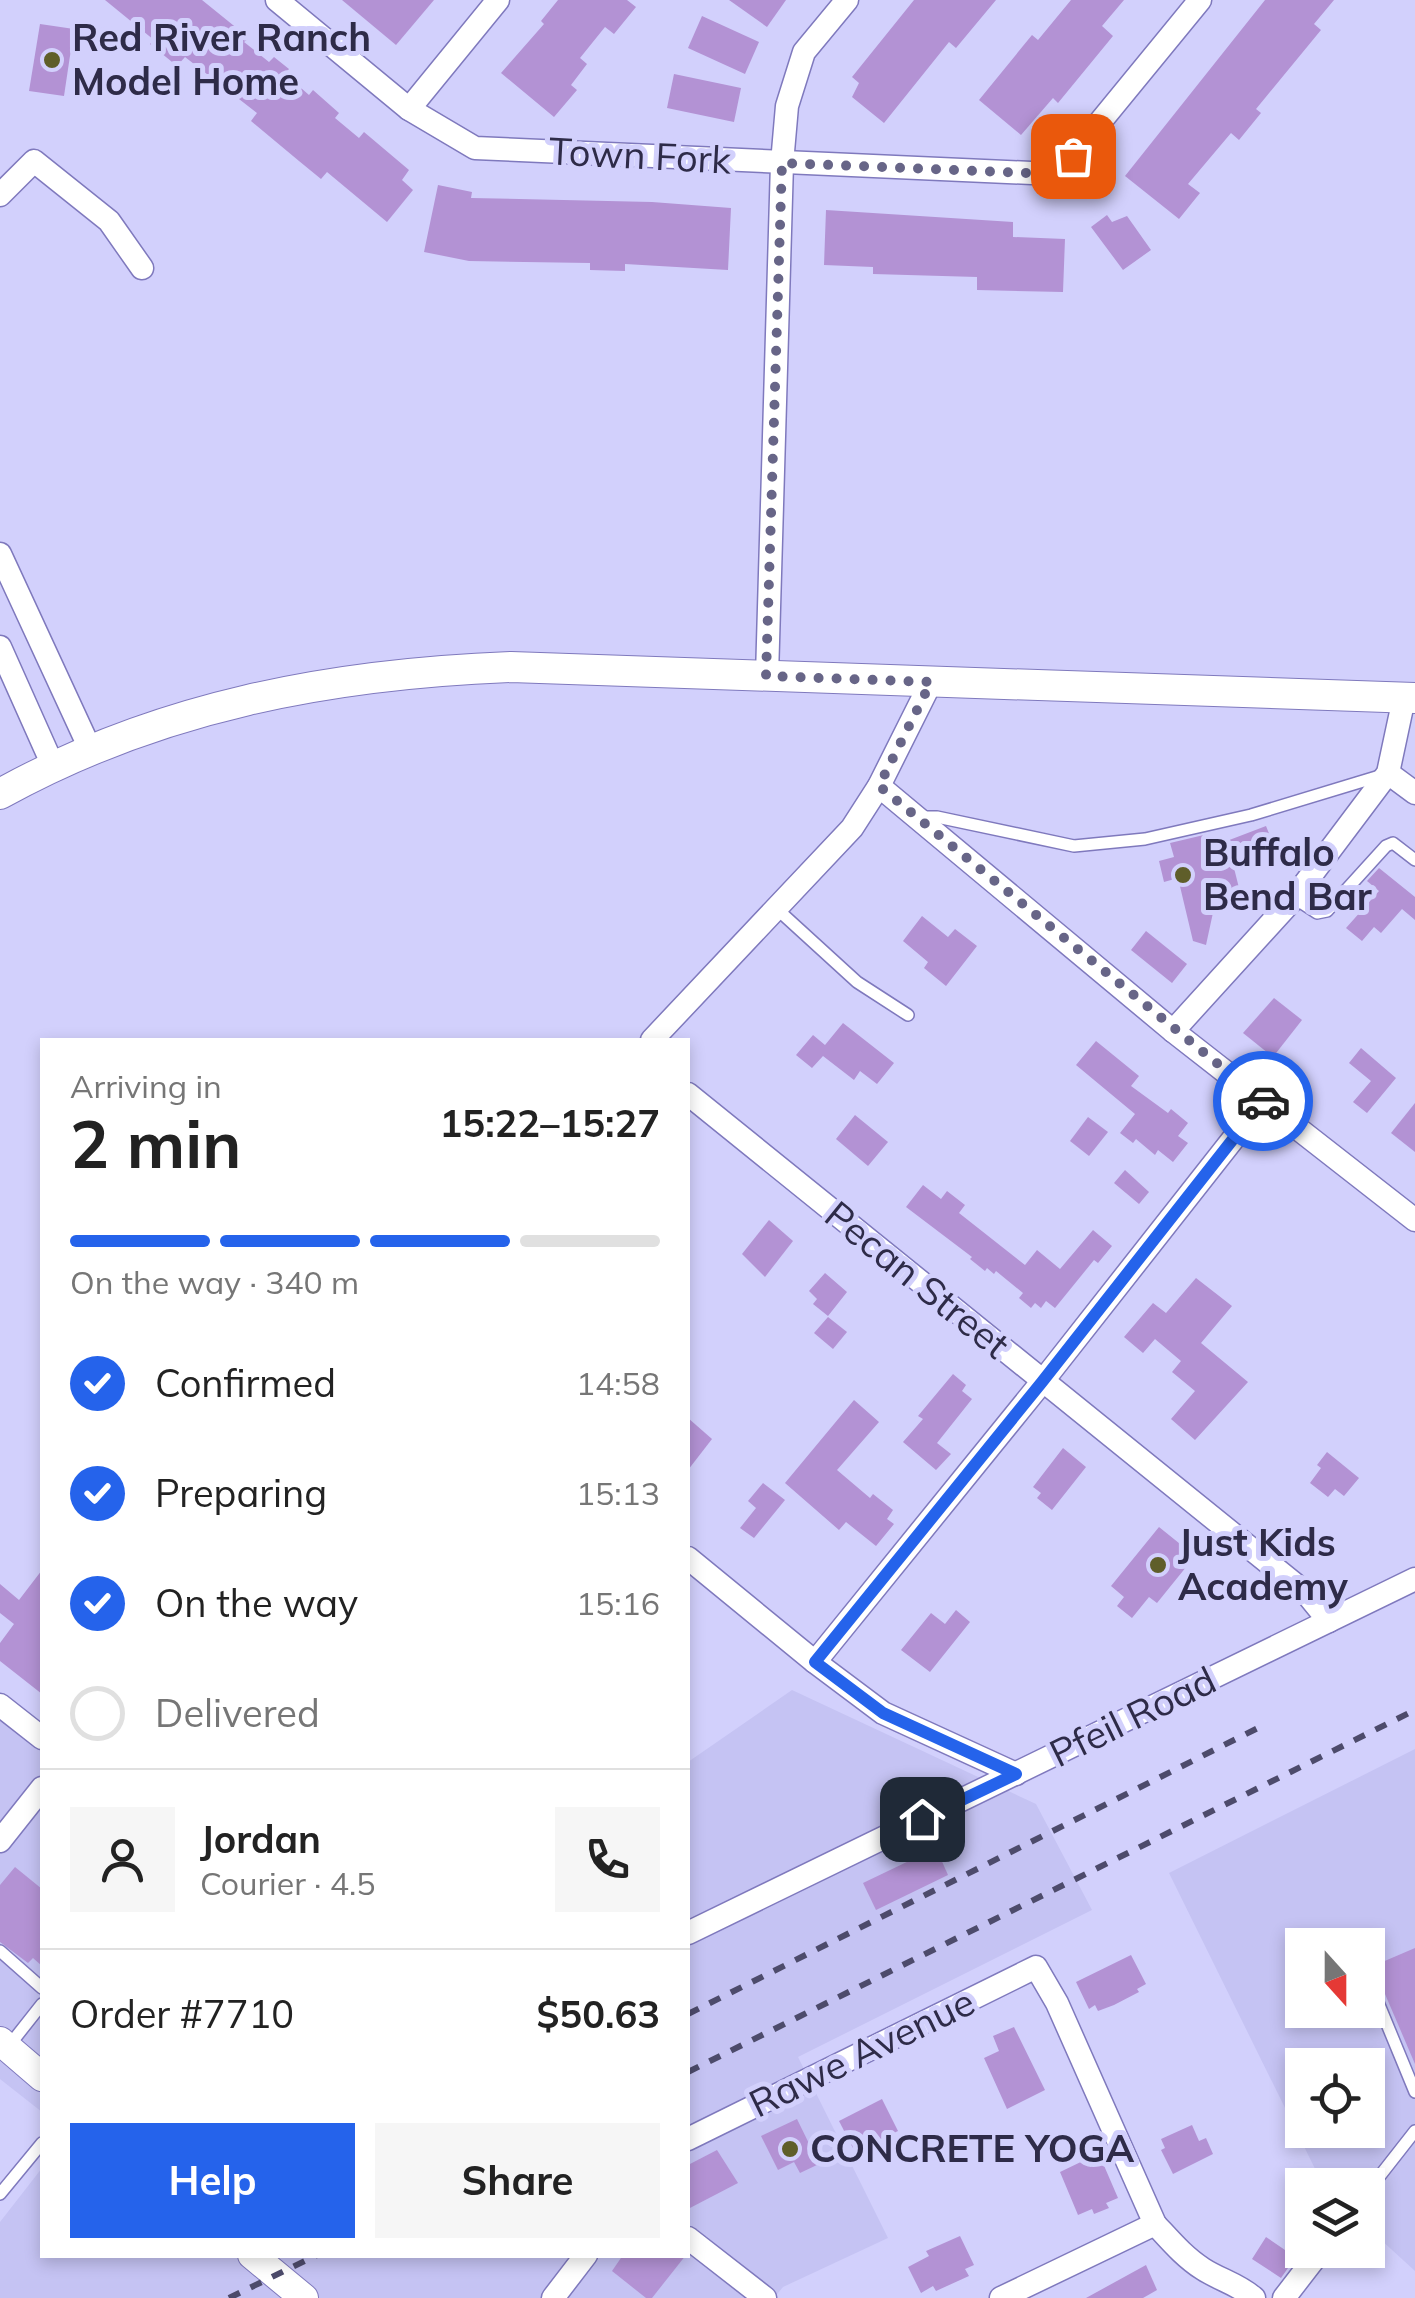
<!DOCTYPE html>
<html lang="en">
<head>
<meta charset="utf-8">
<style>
  body { margin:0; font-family:Mulish,sans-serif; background:#f6f6f6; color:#222; height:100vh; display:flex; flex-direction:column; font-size:38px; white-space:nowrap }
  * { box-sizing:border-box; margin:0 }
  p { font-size:32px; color:#767676 }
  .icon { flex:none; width:55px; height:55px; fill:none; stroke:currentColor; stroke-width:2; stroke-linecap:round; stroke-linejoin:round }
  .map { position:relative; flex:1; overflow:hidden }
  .details { position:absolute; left:40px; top:1038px; width:650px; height:1220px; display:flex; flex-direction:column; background:#fff; border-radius:0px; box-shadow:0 5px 15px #0003 }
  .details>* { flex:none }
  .needle { width:65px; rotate:159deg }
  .tools { position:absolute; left:1285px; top:1928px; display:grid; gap:20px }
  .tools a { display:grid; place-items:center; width:100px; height:100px; border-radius:0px; background:#fff; box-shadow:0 5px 15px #0003; font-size:50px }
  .pin { position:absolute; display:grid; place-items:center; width:85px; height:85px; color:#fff; margin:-42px; border-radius:20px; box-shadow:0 5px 15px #0006 }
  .courier { position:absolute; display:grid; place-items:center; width:100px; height:100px; margin:-50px; border:8px solid #2563eb; border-radius:50%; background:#fff; color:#222; box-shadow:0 2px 12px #0007 }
  .head em { font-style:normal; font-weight:700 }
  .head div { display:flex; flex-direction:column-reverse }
  .head { display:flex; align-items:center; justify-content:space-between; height:170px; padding:0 30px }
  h1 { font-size:65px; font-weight:700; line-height:75px }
  .bar { display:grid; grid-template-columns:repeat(4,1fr); gap:15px 10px; align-content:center; height:120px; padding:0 30px }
  .bar i { height:12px; border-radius:8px; background:#e0e0e0 }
  .bar .active { background:#2563eb }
  .bar p { grid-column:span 4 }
  .line { display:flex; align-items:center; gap:25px; padding:0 30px; border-top:2px solid #e0e0e0 }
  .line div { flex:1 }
  .round { display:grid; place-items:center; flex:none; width:105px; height:105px; border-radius:0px; background:#f6f6f6 }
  ol { padding:0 30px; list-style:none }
  li { display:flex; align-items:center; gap:30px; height:110px }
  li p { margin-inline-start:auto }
  li .icon { padding:10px; border-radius:50%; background:#2563eb; color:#fff; stroke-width:4 }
  li:last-child { color:#767676 }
  li i { width:55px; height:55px; border:5px solid #e0e0e0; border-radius:50% }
  .button { display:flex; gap:20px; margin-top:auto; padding:20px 30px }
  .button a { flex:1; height:115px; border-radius:0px; background:#2563eb; color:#fff; font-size:40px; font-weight:700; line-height:115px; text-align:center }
  .button a+a { background:#f6f6f6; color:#222 }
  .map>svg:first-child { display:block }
  .built { fill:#c5c3f3; fill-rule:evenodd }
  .building { fill:#b392d4 }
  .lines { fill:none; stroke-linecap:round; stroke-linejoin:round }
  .service-casing { stroke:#7f79bd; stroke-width:14 }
  .minor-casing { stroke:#7f79bd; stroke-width:25 }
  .tertiary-casing { stroke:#7f79bd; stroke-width:30 }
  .secondary-casing { stroke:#7f79bd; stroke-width:32 }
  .service { stroke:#fff; stroke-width:11 }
  .minor { stroke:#fff; stroke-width:22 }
  .tertiary { stroke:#fff; stroke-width:28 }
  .secondary { stroke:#fff; stroke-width:30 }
  .rail { stroke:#4d4b6b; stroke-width:6; stroke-dasharray:12 12; stroke-linecap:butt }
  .done { stroke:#676587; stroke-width:10; stroke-dasharray:0 18 }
  .route { stroke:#2563eb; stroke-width:12 }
  .poi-dot { fill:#5f5e2a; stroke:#d2d0fc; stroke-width:4 }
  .labels { text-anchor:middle; stroke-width:10; stroke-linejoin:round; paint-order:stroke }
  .poi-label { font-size:38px; font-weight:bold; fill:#2e2b48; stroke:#d2d0fc; text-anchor:start }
  .street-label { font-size:38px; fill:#2e2b48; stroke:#d2d0fc }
</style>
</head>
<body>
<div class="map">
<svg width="1415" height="2298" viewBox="0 0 1415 2298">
  <rect width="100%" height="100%" fill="#d2d0fc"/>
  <g class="built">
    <path d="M792 1690 1036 1804 1092 1910 798 2057 888 2238 783 2287 774 2298H0V2222L42 2168V2255H688V1762Z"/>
    <path d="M0 1713 42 1742V2112L0 2079Z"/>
    <path d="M1415 1749V2271L1368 2228V2185H1323L1169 1873ZM1302 1945H1368V2010H1302ZM1302 2065H1368V2130H1302Z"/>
  </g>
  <g class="building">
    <path d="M105 0H202L249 38 244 42 269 62 274 57 289 69 285 74 309 95 313 90 339 113 335 118 359 138 364 132 409 170 402 180 413 190 387 222 327 172 321 179 299 161 251 121 257 113 185 57 177 66 150 44 154 40Z"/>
    <path d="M342 0H434L396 45Z"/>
    <path d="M558 0H627L636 7 614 34 605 27 580 58 587 64 571 85 577 90 554 117 501 73 544 24 541 21Z"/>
    <path d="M729 0H786L767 27Z"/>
    <path d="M914 0H996L956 48 949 42 884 123 852 97 859 83 852 77Z"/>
    <path d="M1071 0H1124L1102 26 1113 36 1058 103 1053 98 1021 135 979 100 1032 35 1038 40Z"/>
    <path d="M1265 0H1334L1314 24 1321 30 1256 109 1261 113 1239 140 1231 133 1188 184 1200 193 1179 219 1125 176Z"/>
    <path d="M702 16 759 42 745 74 688 48Z"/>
    <path d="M40 24 74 29 64 96 29 91Z"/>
    <path d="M674 74 741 88 734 122 667 108Z"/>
    <path d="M438 185 472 192 471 198 652 202 731 208 728 270 625 264V271L590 270V263L469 261 424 252Z"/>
    <path d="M826 210 1013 222V237L1065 239 1063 292 977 290V277L873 274V267L824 265Z"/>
    <path d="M1107 215 1112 222 1127 216 1151 250 1123 270 1091 227Z"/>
    <path d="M1266 826 1276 851 1234 868 1242 900 1214 908 1206 945 1193 941 1178 878 1164 882 1159 861 1174 857 1170 843 1208 834 1211 847Z"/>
    <path d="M1379 868 1415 897V920L1402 909 1381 933 1374 927 1362 941 1346 928 1379 891 1367 881Z"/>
    <path d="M922 916 948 937 955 929 977 946 946 986 924 968 928 962 903 941Z"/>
    <path d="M1146 931 1187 964 1172 983 1131 950Z"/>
    <path d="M1274 998 1302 1020 1273 1057 1243 1033Z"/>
    <path d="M843 1023 894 1063 877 1084 860 1071 854 1080 823 1056 812 1068 796 1055 813 1035 825 1045Z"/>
    <path d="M1096 1041 1139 1076 1131 1086 1168 1113 1171 1109 1188 1123 1178 1136 1188 1143 1173 1162 1158 1150 1155 1155 1136 1139 1133 1143 1120 1133 1135 1114 1076 1065Z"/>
    <path d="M1361 1048 1396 1078 1367 1113 1353 1102 1371 1081 1349 1063Z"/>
    <path d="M1415 1103V1152L1391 1133Z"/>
    <path d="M855 1115 888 1142 868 1166 836 1139Z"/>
    <path d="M1088 1117 1108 1132 1089 1156 1070 1141Z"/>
    <path d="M1125 1170 1149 1192 1139 1204 1114 1183Z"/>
    <path d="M923 1185 941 1199 947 1191 965 1205 959 1213 1025 1265 1037 1250 1060 1269 1093 1230 1112 1246 1098 1263 1094 1260 1055 1308 1046 1301 1041 1308 1035 1303 1031 1308 1019 1298 1023 1293 996 1271 994 1274 987 1268 985 1271 970 1259 972 1257 906 1207Z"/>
    <path d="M769 1220 793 1241 765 1277 742 1254Z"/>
    <path d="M825 1273 847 1292 828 1316 813 1304 817 1299 809 1291Z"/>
    <path d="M1196 1278 1232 1306 1201 1343 1248 1382 1195 1440 1171 1419 1195 1391 1172 1372 1181 1361 1155 1339 1143 1353 1124 1337 1153 1303 1166 1313Z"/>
    <path d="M828 1317 847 1332 833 1349 814 1333Z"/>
    <path d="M953 1374 966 1385 962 1391 972 1399 937 1443 951 1454 936 1470 903 1442 923 1419 918 1416Z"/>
    <path d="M854 1400 879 1422 837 1470 870 1498 873 1494 893 1510 887 1519 894 1524 876 1546 846 1522 839 1530 785 1483Z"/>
    <path d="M688 1418 712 1439 688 1470Z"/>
    <path d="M1063 1448 1086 1467 1052 1510 1037 1498 1041 1493 1033 1487Z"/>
    <path d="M1327 1452 1359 1478 1344 1496 1335 1489 1328 1497 1310 1483 1321 1468 1317 1465Z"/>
    <path d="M763 1483 785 1500 754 1538 740 1528 756 1508 748 1501Z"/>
    <path d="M1159 1527 1195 1556 1157 1603 1149 1597 1132 1618 1117 1606 1124 1597 1111 1586Z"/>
    <path d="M42 1570V1694L0 1661V1643L14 1624 0 1613V1584L19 1600Z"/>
    <path d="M956 1610 970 1622 930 1672 901 1650 931 1613 945 1624Z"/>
    <path d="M936 1848 948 1875 876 1910 863 1883Z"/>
    <path d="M15 1867 42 1889V1966L33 1958 28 1963 0 1942V1885Z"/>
    <path d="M1415 1948V2064L1373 1966Z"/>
    <path d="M1131 1955 1146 1984 1137 1989 1139 1992 1114 2005 1098 2011 1095 2005 1089 2009 1076 1982Z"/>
    <path d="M1014 2027 1045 2090 1007 2109 984 2058 999 2051 993 2036Z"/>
    <path d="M882 2099 898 2131 855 2152 839 2121Z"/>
    <path d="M797 2119 819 2164 800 2173 794 2162 778 2170 761 2136Z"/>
    <path d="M1192 2125 1199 2141 1206 2138 1213 2154 1173 2174 1161 2150 1165 2148 1161 2139Z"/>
    <path d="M717 2150 738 2183 688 2209V2165Z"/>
    <path d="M1087 2159 1090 2167 1102 2161 1118 2198 1106 2203 1109 2208 1094 2214 1092 2209 1078 2215 1060 2172Z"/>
    <path d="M960 2236 974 2265 965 2269 969 2276 936 2291 933 2286 921 2293 908 2267 929 2256 926 2251Z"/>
    <path d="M1266 2237 1285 2250 1290 2240 1302 2248 1281 2278 1252 2259Z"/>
    <path d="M623 2255H686L652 2298H646L612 2271Z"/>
    <path d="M1146 2265 1157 2290 1143 2298H1086Z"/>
  </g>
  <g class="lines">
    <g class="service-casing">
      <g id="service">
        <path d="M919 817H937L1074 846 1145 839 1251 815 1383 775"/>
        <path d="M1294 898 1317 913 1327 911 1386 846 1393 843 1415 860"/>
        <path d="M777 909 857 982 908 1015"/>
        <path d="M0 1951 42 1988"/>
        <path d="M1368 1978 1415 2092"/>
        <path d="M8 2047 42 2004"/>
        <path d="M1368 2191 1415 2131"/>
        <path d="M0 2194 42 2143"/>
      </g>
    </g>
    <g class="minor-casing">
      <g id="minor">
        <path d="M277 0 409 109 475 148 1053 174 1073 155 1200 0"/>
        <path d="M409 109 498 0"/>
        <path d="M0 195 34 161 109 221 142 268"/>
        <path d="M0 554 91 751"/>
        <path d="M0 647 54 768"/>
        <path d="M767 676 782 163 787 106 804 52 847 0"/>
        <path d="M1388 773 1415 793"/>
        <path d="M879 786 1173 1031 1415 1220"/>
        <path d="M1173 1031 1294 898 1388 773 1404 698"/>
        <path d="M652 1040 852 828 879 786 931 682"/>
        <path d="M688 1094 1307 1594 1329 1621"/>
        <path d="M688 1558 815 1662 883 1713 1016 1774"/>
        <path d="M815 1662 1042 1382 1263 1101"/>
        <path d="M0 1705 42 1738"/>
        <path d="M0 1841 42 1788"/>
        <path d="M688 1933 1415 1579"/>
        <path d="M688 2139 1036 1967 1057 2003 1155 2224C1170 2240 1184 2257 1203 2269 1220 2280 1238 2284 1254 2298"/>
        <path d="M688 2238 765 2298"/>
        <path d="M553 2298 586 2255"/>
        <path d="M1001 2298 1155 2224"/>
        <path d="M1284 2298 1321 2250"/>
      </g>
    </g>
    <g class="tertiary-casing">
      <g id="tertiary">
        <path d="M0 2041 42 2077"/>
        <path d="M252 2255 304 2298"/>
      </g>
    </g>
    <g class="secondary-casing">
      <path id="secondary" d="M0 794C159 706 331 674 511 667L1415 698"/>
    </g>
    <use href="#service" class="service"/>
    <use href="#minor" class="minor"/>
    <use href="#tertiary" class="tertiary"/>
    <use href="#secondary" class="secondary"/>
    <g class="rail">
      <path d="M688 2014 1260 1727"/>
      <path d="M688 2072 1415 1710"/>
      <path d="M229 2298 317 2255"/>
    </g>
  </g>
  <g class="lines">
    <path class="done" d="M1073 156 1053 174 782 163 766 676 931 682 879 786 1263 1101"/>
    <path class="route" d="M922 1819 1016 1774 883 1713 815 1662 1042 1382 1263 1101"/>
  </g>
  <g class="poi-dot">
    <circle cx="52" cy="60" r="10"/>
    <circle cx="1183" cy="875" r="10"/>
    <circle cx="1158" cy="1565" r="10"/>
    <circle cx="790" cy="2149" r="10"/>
  </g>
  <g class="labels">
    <g class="poi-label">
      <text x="72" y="51">Red River Ranch<tspan x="72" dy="44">Model Home</tspan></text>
      <text x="1203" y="866">Buffalo<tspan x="1203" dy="44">Bend Bar</tspan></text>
      <text x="1178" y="1556">Just Kids<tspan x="1178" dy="44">Academy</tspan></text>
      <text x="810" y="2162">CONCRETE YOGA</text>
    </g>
    <g class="street-label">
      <text transform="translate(640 156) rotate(3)" y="13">Town Fork</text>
      <text transform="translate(917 1280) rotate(39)" y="13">Pecan Street</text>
      <text transform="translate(1133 1717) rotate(-26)" y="13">Pfeil Road</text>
      <text transform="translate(862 2053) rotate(-26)" y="13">Rawe Avenue</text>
    </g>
  </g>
</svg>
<div class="tools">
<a><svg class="needle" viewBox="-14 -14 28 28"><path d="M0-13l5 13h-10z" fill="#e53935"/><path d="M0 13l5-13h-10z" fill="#767676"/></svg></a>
<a><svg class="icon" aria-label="locate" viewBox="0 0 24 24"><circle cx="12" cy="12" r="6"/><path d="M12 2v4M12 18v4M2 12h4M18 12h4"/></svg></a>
<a><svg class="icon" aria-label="layers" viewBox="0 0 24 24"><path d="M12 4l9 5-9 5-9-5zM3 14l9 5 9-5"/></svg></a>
</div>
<div class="pin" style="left:1073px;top:156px;background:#ea580c"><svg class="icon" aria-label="bag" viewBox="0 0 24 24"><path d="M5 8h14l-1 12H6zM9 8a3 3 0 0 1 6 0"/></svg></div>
<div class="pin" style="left:922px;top:1819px;background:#1f2937"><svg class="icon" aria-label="home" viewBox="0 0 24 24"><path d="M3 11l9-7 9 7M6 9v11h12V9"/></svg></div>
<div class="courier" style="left:1263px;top:1101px"><svg class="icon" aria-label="car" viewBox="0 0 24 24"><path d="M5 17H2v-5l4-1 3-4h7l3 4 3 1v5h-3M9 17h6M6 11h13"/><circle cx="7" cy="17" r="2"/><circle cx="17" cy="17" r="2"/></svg></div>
<section class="details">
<div class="head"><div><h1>2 min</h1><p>Arriving in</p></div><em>15:22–15:27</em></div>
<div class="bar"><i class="active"></i><i class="active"></i><i class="active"></i><i></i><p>On the way · 340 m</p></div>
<ol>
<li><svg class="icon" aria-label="check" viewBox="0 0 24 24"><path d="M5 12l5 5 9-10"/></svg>Confirmed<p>14:58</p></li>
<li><svg class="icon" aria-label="check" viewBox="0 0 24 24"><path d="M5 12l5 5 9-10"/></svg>Preparing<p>15:13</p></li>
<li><svg class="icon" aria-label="check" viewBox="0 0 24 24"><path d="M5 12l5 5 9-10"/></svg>On the way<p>15:16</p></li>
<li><i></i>Delivered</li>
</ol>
<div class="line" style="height:180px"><a class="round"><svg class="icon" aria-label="person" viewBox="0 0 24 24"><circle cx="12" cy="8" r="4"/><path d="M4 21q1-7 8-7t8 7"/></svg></a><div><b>Jordan</b><p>Courier · 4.5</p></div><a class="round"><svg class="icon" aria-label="phone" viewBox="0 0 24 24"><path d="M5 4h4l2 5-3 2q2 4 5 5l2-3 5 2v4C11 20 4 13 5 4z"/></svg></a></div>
<div class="line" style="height:130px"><div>Order #7710</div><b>$50.63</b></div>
<div class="button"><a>Help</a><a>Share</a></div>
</section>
</div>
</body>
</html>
